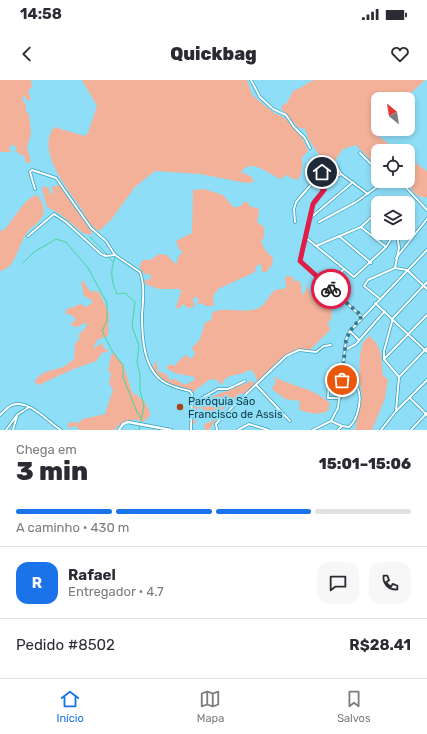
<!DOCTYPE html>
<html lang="pt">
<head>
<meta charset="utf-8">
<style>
  body { margin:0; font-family:Rubik,sans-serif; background:#f7f7f7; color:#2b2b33; height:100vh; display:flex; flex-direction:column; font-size:15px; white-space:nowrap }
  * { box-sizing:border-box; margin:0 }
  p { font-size:13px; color:#7c7c81 }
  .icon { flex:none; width:22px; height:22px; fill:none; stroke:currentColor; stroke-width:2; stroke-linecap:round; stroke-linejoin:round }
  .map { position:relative; height:350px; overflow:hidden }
  .sheet { display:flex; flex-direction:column; background:#fff; flex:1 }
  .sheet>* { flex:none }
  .needle { width:26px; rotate:330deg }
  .fabs { position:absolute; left:371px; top:12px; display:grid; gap:8px }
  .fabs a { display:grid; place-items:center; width:44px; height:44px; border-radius:8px; background:#fff; box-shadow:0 2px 6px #0003; font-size:20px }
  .pin { position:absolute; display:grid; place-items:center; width:34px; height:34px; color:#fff; margin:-17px; border:2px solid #fff; border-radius:50%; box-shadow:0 1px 4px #0007 }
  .courier { position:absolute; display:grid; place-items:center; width:40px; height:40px; margin:-20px; border:3px solid #e11d48; border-radius:50%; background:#fff; color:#222; box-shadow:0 1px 5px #0007 }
  .summary em { font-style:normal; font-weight:800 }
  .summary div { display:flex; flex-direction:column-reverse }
  .summary { display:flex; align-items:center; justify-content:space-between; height:68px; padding:0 16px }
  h1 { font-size:26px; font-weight:800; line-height:30px }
  .bar { display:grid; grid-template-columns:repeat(4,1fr); gap:6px 4px; align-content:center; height:48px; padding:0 16px }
  .bar i { height:5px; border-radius:3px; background:#e1e1e2 }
  .bar .current { background:#1a73e8 }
  .bar p { grid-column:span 4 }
  .line { display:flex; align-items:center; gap:10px; padding:0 16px; border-top:1px solid #e1e1e2 }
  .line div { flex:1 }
  .round { display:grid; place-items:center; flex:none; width:42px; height:42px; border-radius:12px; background:#f7f7f7 }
  .status { display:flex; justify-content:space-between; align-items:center; height:28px; padding:0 20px; background:#fff; direction:ltr }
  .status svg { height:11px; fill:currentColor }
  header { display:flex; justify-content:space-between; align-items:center; height:52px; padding:0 16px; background:#fff; font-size:18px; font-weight:800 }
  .dock { display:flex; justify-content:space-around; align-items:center; height:56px; border-top:1px solid #e1e1e2; background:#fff; font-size:11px; color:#7c7c81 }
  .dock a { display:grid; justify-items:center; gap:2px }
  .dock .current { color:#1a73e8 }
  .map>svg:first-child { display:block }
  .green { fill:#f3b199 }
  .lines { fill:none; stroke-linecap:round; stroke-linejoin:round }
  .stream { stroke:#46d597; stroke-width:1 }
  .minor-casing { stroke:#32a2c1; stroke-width:3.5 }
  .tertiary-casing { stroke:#32a2c1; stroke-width:4 }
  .minor { stroke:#fff; stroke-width:2 }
  .tertiary { stroke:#fff; stroke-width:2.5 }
  .done { stroke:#3e788a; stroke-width:4; stroke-dasharray:0 7.2 }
  .route { stroke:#e11d48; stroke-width:5 }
  .poi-dot { fill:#a84317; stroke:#8fdef8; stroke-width:1.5 }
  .labels { text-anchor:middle; stroke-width:4; stroke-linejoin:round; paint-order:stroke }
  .poi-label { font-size:11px; fill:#13414e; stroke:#8fdef8; text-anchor:start }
</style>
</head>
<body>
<div class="status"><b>14:58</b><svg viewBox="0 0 49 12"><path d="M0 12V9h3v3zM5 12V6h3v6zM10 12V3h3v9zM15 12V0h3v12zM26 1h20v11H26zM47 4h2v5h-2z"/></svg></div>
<header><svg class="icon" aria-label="back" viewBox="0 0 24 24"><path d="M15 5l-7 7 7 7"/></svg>Quickbag<svg class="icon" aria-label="heart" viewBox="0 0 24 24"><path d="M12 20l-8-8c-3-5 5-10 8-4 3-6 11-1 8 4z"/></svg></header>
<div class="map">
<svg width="427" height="350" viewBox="0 0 427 350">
  <rect width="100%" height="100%" fill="#8fdef8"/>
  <g class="green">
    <path d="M0 0H31L32 7 28 11 31 19 27 21 25 15 22 19 26 26V32L29 34 31 54 27 67 31 82 26 83 25 77 15 71 17 68 14 65 10 66 9 69 11 72H0Z"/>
    <path d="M82 0H247L252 15 274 33 285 38 303 59 308 71 302 77C302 85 303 95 297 100L284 95 282 99C271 97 253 76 241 92L252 97 254 102 246 103 200 94 155 91 135 107 110 141 99 151C89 145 86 137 80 127 67 108 36 71 54 47L84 56 88 53 97 26Z"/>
    <path d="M314 0H425L404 19H378L377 55 398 71H378V88L356 65 343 69 331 86 326 85V92L323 90 320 76 309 60 305 49C303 48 301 49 299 48 296 47 288 34 282 30V25L286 24 294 10C301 9 306 3 314 0Z"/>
    <path d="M408 78 427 91V117C407 120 408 92 408 78Z"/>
    <path d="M57 105 61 107 92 152 91 155 83 153 60 134 47 127 42 110 43 106 49 108 50 114 53 113 52 107Z"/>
    <path d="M204 109 223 115 233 127H239L246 121 251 127 258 128 259 130 257 142 264 147V157L261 161 265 170 273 178 272 185 266 192H262V188L260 184 256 186 255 192 218 209 213 216 214 226H206L201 223 196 225 199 220 196 217 193 218 194 227 188 228 183 224 178 229 176 227 181 212 180 209H159L145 204V200L151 199V195L143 193 139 186 143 180H150L159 174 167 175 174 183H177L178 177 183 172 179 169 176 161 192 153 193 110Z"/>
    <path d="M36 115C42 119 45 128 43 135 40 143 30 147 26 154 18 165 16 188 0 191V150L3 151C14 140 22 121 36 115Z"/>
    <path d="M289 196 293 197 294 202 298 200 301 204 302 215 306 211 307 205 311 215 323 219 332 230 331 239 328 243 330 250 310 270H295L286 275 258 302 253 291 250 290C240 296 226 293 222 304H220L218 300 210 299 193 312C176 303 162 305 153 287L156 280 158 291 166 294 170 300 175 299 185 305 195 300 194 297C184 294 173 295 166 287L170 284 174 286 185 275 192 279 195 273 192 268 200 259 205 243 211 240 213 232C225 227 238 232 251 230 267 228 265 219 274 211 278 208 281 210 286 208L285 197Z"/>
    <path d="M83 201 90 211 99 212 109 233 108 256 97 260 93 269 102 263 104 268 109 271 102 273 96 281 71 290 39 305 34 302C42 291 49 291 60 288 65 287 70 282 74 279L75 264 80 258 78 256 86 247 87 243 82 244 78 247 72 246 71 243 76 240 73 236 65 233 67 229 81 224 86 227 92 223V220L84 216 81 202Z"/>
    <path d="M369 256C383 266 381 280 383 296L388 299 385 318 372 350H355L362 316 359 298 360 275 363 262Z"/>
    <path d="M112 272 123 284 132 312 144 321 150 332V336L143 342C132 337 122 341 114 350H79L76 346 68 348V344L71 342 78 343 83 339 105 334 113 310 109 303 111 293 108 291Z"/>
    <path d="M273 296C292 307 312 307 330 323L328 331C319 335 308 334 299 329L300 321 285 319 272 309 276 301Z"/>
    <path d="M252 301 255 303 251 308 250 313 239 314 234 321 223 329 209 350H205L204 344 211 342 215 336 211 332 206 333 201 327 198 328 195 344H192L193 327 198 322Z"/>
  </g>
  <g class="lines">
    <g class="stream">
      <path d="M90 157 107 174"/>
      <path d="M115 177C110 191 111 201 117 214L125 213 135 222 132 246 139 266 137 282 140 295V310L144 326 139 350"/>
      <path d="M109 178 113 182"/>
      <path d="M23 183 34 172 56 159 66 162 88 188 107 223V241L102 251 112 271 123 285V297L137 332 142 339"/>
    </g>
    <g class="minor-casing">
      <g id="minor">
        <path d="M251 0 260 17 273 29 286 35 294 47 305 58 310 68"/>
        <path d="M360 73 378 91"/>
        <path d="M336 85 341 94 368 114"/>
        <path d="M341 94 335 97 314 121 309 139 300 181 362 237"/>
        <path d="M315 101 324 110"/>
        <path d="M400 101 427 130"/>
        <path d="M35 109 30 92 32 90 56 98 91 148 106 161 115 175 140 192C145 205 143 221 142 235 142 256 143 289 164 302 172 307 181 309 190 311L192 314 191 350"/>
        <path d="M389 123 390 122"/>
        <path d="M309 139 353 102"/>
        <path d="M295 142 294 129 296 122 322 92"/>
        <path d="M319 142 356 122 385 101"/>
        <path d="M361 147 386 167"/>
        <path d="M28 156 54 134 66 142 101 174 106 176 115 175"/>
        <path d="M339 156 371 183"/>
        <path d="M305 157 354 197 386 167 395 153"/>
        <path d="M316 166 361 147 378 131"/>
        <path d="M396 178 427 139"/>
        <path d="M395 188 407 190 427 209"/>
        <path d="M395 188 399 168 397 153"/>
        <path d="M329 207 343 190"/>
        <path d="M379 218 364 206 368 200 395 188"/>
        <path d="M375 223 427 272"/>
        <path d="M350 251 359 260"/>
        <path d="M345 270 356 264 385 231"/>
        <path d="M384 279 427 235"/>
        <path d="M399 297 384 279V271L393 238 427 202"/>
        <path d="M399 297 427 268"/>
        <path d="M329 299 328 318H340"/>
        <path d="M256 305 290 341"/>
        <path d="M410 318 427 335"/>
        <path d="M191 324 218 309H228L245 301"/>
        <path d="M396 331 399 297"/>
        <path d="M0 335C4 332 7 327 12 325 29 319 48 342 61 350"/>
        <path d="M331 341 342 346"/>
        <path d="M6 350 17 335 29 327"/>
        <path d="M13 350 17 336"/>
        <path d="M217 350 216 344 222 337 286 276 299 270 316 272 324 266 331 265"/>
        <path d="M238 350 249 344 268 350"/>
        <path d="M313 350 331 341 338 328 346 260 350 251 427 170"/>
        <path d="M338 350 342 346 349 347C358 340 362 319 358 309L342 300"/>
        <path d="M381 350 396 331 427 300"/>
        <path d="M411 350 427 333"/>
      </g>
    </g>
    <g class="tertiary-casing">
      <path id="tertiary" d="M119 350 123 344 128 342 171 350"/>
    </g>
    <use href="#minor" class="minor"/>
    <use href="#tertiary" class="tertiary"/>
  </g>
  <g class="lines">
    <path class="done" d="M331 209 362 236 350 251 346 260 342 300"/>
    <path class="route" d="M322 92 315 101 324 110 313 124 300 181 331 209"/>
  </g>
  <circle class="poi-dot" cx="180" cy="327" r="4"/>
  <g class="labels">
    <g class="poi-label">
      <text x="188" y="325">Paróquia São<tspan x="188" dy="13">Francisco de Assis</tspan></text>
    </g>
  </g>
</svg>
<div class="fabs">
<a><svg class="needle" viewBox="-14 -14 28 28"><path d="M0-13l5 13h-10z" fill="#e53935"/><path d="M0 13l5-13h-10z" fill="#7c7c81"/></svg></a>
<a><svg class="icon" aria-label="locate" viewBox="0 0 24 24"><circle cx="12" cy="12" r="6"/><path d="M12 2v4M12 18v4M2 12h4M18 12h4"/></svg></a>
<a><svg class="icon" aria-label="layers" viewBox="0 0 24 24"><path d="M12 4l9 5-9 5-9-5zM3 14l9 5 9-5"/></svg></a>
</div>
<div class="pin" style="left:342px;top:300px;background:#ea580c"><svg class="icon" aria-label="bag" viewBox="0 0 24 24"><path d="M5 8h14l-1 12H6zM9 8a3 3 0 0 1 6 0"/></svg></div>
<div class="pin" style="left:322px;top:92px;background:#1f2937"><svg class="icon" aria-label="home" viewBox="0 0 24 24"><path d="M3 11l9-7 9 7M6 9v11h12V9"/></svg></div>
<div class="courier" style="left:331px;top:209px"><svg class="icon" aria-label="bike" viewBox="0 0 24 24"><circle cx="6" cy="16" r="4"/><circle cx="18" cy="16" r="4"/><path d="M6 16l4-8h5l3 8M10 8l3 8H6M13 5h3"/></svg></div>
</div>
<section class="sheet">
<div class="summary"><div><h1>3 min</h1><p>Chega em</p></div><em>15:01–15:06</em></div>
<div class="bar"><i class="current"></i><i class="current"></i><i class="current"></i><i></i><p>A caminho · 430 m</p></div>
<div class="line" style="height:72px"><b class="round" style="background:#1a73e8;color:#fff">R</b><div><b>Rafael</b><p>Entregador · 4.7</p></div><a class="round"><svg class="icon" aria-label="chat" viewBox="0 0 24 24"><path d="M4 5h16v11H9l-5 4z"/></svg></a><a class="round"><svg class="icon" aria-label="phone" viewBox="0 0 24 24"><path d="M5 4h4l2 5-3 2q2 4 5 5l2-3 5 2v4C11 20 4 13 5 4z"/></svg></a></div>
<div class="line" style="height:52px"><div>Pedido #8502</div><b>R$28.41</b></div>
</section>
<nav class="dock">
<a class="current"><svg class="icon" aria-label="home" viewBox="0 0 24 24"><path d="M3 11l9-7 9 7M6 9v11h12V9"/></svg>Início</a>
<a><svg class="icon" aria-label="map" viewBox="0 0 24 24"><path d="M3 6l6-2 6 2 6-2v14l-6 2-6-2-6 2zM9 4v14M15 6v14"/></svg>Mapa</a>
<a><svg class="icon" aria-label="saved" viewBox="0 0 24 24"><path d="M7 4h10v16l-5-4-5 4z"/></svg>Salvos</a>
</nav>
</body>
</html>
